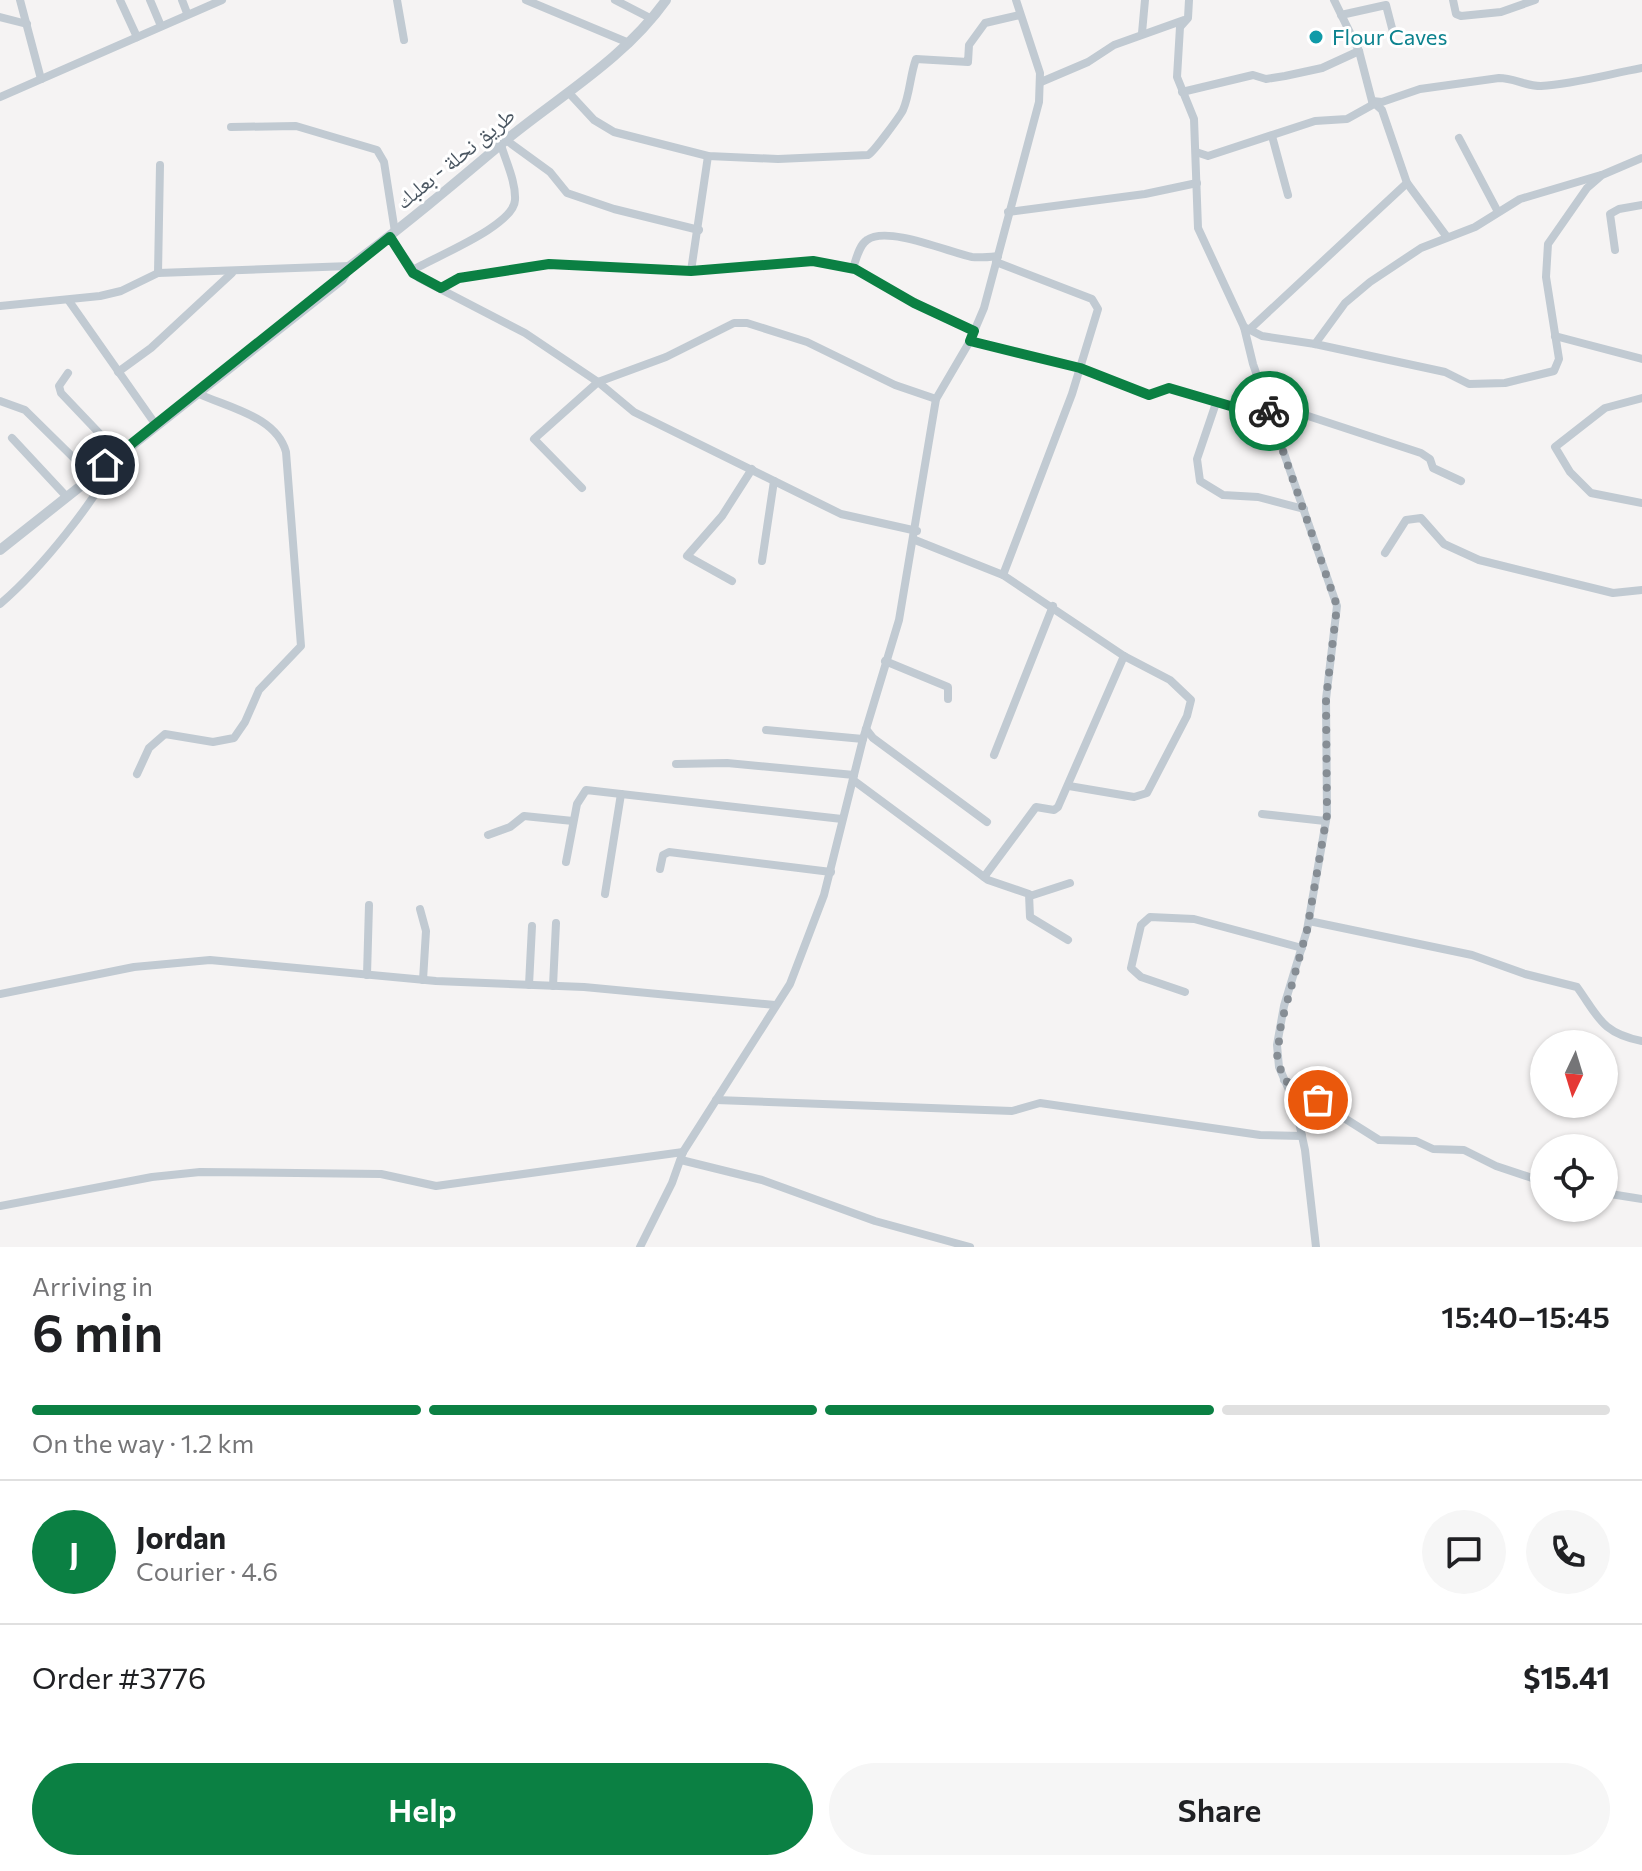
<!DOCTYPE html>
<html lang="en">
<head>
<meta charset="utf-8">
<style>
  body { margin:0; font-family:Commissioner,"Noto Naskh Arabic",sans-serif; background:#f6f6f6; color:#202124; height:100vh; display:flex; flex-direction:column; font-size:30px; white-space:nowrap }
  * { box-sizing:border-box; margin:0 }
  p { font-size:26px; color:#757577 }
  .icon { flex:none; width:44px; height:44px; fill:none; stroke:currentColor; stroke-width:2; stroke-linecap:round; stroke-linejoin:round }
  .map { position:relative; height:1247px; overflow:hidden }
  .drawer { display:flex; flex-direction:column; background:#fff; flex:1 }
  .drawer>* { flex:none }
  .needle { width:52px; rotate:184deg }
  .buttons { position:absolute; left:1530px; top:1030px; display:grid; gap:16px }
  .buttons a { display:grid; place-items:center; width:88px; height:88px; border-radius:50%; background:#fff; box-shadow:0 2px 6px #0004; font-size:40px }
  .pin { position:absolute; display:grid; place-items:center; width:68px; height:68px; color:#fff; margin:-34px; border:4px solid #fff; border-radius:50%; box-shadow:0 2px 8px #0007 }
  .courier { position:absolute; display:grid; place-items:center; width:80px; height:80px; margin:-40px; border:6px solid #0b8043; border-radius:50%; background:#fff; color:#222; box-shadow:0 2px 10px #0007 }
  .headline em { font-style:normal; font-weight:600 }
  .headline div { display:flex; flex-direction:column-reverse }
  .headline { display:flex; align-items:center; justify-content:space-between; height:136px; padding:0 32px }
  h1 { font-size:52px; font-weight:600; line-height:60px }
  .bar { display:grid; grid-template-columns:repeat(4,1fr); gap:12px 8px; align-content:center; height:96px; padding:0 32px }
  .bar i { height:10px; border-radius:6px; background:#e0e0e0 }
  .bar .on { background:#0b8043 }
  .bar p { grid-column:span 4 }
  .line { display:flex; align-items:center; gap:20px; padding:0 32px; border-top:2px solid #e0e0e0 }
  .line div { flex:1 }
  .round { display:grid; place-items:center; flex:none; width:84px; height:84px; border-radius:42px; background:#f6f6f6 }
  .cta { display:flex; gap:16px; margin-top:auto; padding:16px 32px }
  .cta a { flex:1; height:92px; border-radius:48px; background:#0b8043; color:#fff; font-size:32px; font-weight:600; line-height:92px; text-align:center }
  .cta a+a { background:#f6f6f6; color:#202124 }
  .map>svg:first-child { display:block }
  .lines { fill:none; stroke-linecap:round; stroke-linejoin:round }
  .minor { stroke:#c1cad2; stroke-width:8 }
  .tertiary { stroke:#c1cad2; stroke-width:10 }
  .done { stroke:#868d94; stroke-width:8; stroke-dasharray:0 14.4 }
  .route { stroke:#0b8043; stroke-width:10 }
  .culture-dot { fill:#0f9aa8; stroke:#fff; stroke-width:3 }
  .labels { text-anchor:middle; stroke-width:6; stroke-linejoin:round; paint-order:stroke }
  .culture-label { font-size:22px; fill:#0d838f; stroke:#fff; text-anchor:start }
  .street-label { font-size:22px; fill:#4a5661; stroke:#fff }
</style>
</head>
<body>
<div class="map">
<svg width="1642" height="1247" viewBox="0 0 1642 1247">
  <rect width="100%" height="100%" fill="#f5f3f3"/>
  <g class="lines">
    <g class="minor">
      <path d="M20 0 41 79"/>
      <path d="M120 0 137 37"/>
      <path d="M150 0 161 26"/>
      <path d="M182 0 187 13"/>
      <path d="M397 0 404 40"/>
      <path d="M526 0 629 43"/>
      <path d="M615 0 652 19"/>
      <path d="M1189 0 1188 18 1180 27 1177 77 1194 119 1198 228 1244 327 1253 364 1337 606 1326 699 1327 815 1307 930 1284 1006 1277 1045 1279 1067 1295 1104 1305 1150 1316 1247"/>
      <path d="M1334 0 1359 51 1372 101 1382 110 1407 183 1447 237"/>
      <path d="M1453 0 1456 14 1461 16 1501 12 1535 0"/>
      <path d="M1341 15 1386 5 1393 32"/>
      <path d="M0 17 27 24"/>
      <path d="M1142 33 1145 0"/>
      <path d="M1041 82 1088 62 1114 45 1184 20"/>
      <path d="M1182 92 1253 75 1266 79 1285 76 1322 68 1359 51"/>
      <path d="M569 93 594 120 614 132 708 156 778 159 868 155C873 153 900 116 903 110 910 94 910 75 916 59L968 62 969 45 985 23 1020 15"/>
      <path d="M0 97 222 0"/>
      <path d="M1372 101 1382 102 1420 89 1499 78C1514 78 1525 86 1541 86 1575 84 1609 74 1642 68"/>
      <path d="M231 127 296 126 377 150 384 162 395 232"/>
      <path d="M1272 136 1288 195"/>
      <path d="M1459 138 1498 212"/>
      <path d="M506 140 550 172 567 193 614 209 699 230"/>
      <path d="M1196 152 1208 156 1315 121 1347 119 1374 104"/>
      <path d="M1008 212 1145 194 1197 183"/>
      <path d="M390 237 419 278 525 333 598 382 634 412 841 514 917 531"/>
      <path d="M1615 250 1610 214 1619 209 1642 205"/>
      <path d="M996 262 1092 299 1098 309 1072 394 1003 575"/>
      <path d="M853 268C856 260 859 245 867 240 887 225 951 253 972 257 981 258 989 257 998 256"/>
      <path d="M413 270C434 257 514 226 515 200 516 182 506 162 501 145"/>
      <path d="M691 271 708 156"/>
      <path d="M158 273 160 165"/>
      <path d="M441 288 459 278 549 264 691 271 813 261 855 269 914 303 974 331"/>
      <path d="M69 301 156 425"/>
      <path d="M0 306 100 296 121 291 158 273 350 266"/>
      <path d="M1244 327 1262 336 1315 344 1445 372 1469 384 1505 383 1554 371 1559 359 1546 277 1548 244 1587 188 1602 175 1642 158"/>
      <path d="M1251 328 1407 183"/>
      <path d="M1555 336 1642 359"/>
      <path d="M970 341 1080 368 1149 395 1169 388 1244 410 1267 406 1302 414 1421 453 1430 459 1433 468 1461 481"/>
      <path d="M1315 344 1345 303 1370 282 1421 248 1475 227 1520 199 1601 175"/>
      <path d="M118 372 151 348 232 273"/>
      <path d="M1642 398 1605 408 1555 447 1570 472 1591 493 1642 503"/>
      <path d="M0 401 25 410 91 475"/>
      <path d="M1216 403 1197 459 1200 481 1223 495 1258 497 1304 509"/>
      <path d="M12 438 66 496"/>
      <path d="M582 488 534 439 598 382 666 357 734 323H747L807 342 895 385 936 399"/>
      <path d="M915 540 1003 575 1124 656 1170 680 1191 700 1187 716 1147 793 1134 797 1069 786"/>
      <path d="M1385 553 1406 520 1421 518 1444 544 1479 560 1613 593 1642 590"/>
      <path d="M762 561 774 481"/>
      <path d="M732 581 687 556 722 516 752 469"/>
      <path d="M0 604C41 569 95 502 119 454L61 393 59 386 68 373"/>
      <path d="M885 661 948 687V699"/>
      <path d="M866 729 873 738 987 822"/>
      <path d="M766 730 863 739"/>
      <path d="M994 755 1053 606"/>
      <path d="M676 764 727 763 854 775"/>
      <path d="M137 774 149 748 165 734 213 742 234 738 245 722 259 690 301 646 286 452C276 416 228 408 197 393"/>
      <path d="M853 780 988 880 1029 894 1030 917 1068 940"/>
      <path d="M1262 814 1325 821"/>
      <path d="M488 835 510 827 524 816 573 821"/>
      <path d="M566 862 577 804 586 790 842 819"/>
      <path d="M660 869 663 855 669 852 831 872"/>
      <path d="M984 877 1036 807 1054 810 1058 807 1124 656"/>
      <path d="M605 894 621 794"/>
      <path d="M1030 896 1070 883"/>
      <path d="M420 909 426 931 423 980"/>
      <path d="M1309 921 1472 955 1525 974 1577 987C1598 1016 1601 1033 1642 1041"/>
      <path d="M367 975 369 905"/>
      <path d="M529 985 532 926"/>
      <path d="M553 986 556 923"/>
      <path d="M1185 992 1141 977 1131 968 1141 925 1150 917 1194 919 1302 948"/>
      <path d="M0 994 134 967 210 960 436 981 584 987 775 1005"/>
      <path d="M1284 1080 1379 1140 1416 1141 1433 1149 1464 1150 1496 1166 1544 1182"/>
      <path d="M716 1100 1012 1111 1040 1103 1260 1135 1302 1136"/>
      <path d="M681 1160 762 1180 875 1221 970 1247"/>
      <path d="M1604 1193 1642 1199"/>
      <path d="M0 1206 152 1177 200 1172 381 1174 436 1186 683 1152"/>
      <path d="M640 1247 672 1183 683 1152 790 984 824 895 863 739 899 620 936 399 970 341 984 308 1039 102 1040 73 1016 0"/>
    </g>
    <path class="tertiary" d="M0 550 342 279 350 266C404 226 455 183 506 140 561 95 624 59 666 0"/>
  </g>
  <g class="lines">
    <path class="done" d="M1269 411 1337 606 1326 699 1327 815 1307 930 1281 1024 1277 1058 1284 1080 1318 1100"/>
    <path class="route" d="M105 465 390 237 413 273 441 288 459 278 549 264 691 271 813 261 855 269 914 303 974 331 970 341 1080 368 1149 395 1169 388 1244 410 1267 406 1269 411"/>
  </g>
  <circle class="culture-dot" cx="1316" cy="37" r="8"/>
  <g class="labels">
    <g class="culture-label">
      <text x="1332" y="45">Flour Caves</text>
    </g>
    <g class="street-label">
      <text transform="translate(455 158) rotate(-39)" y="8">طريق نحلة - بعلبك</text>
    </g>
  </g>
</svg>
<div class="buttons">
<a><svg class="needle" viewBox="-14 -14 28 28"><path d="M0-13l5 13h-10z" fill="#e53935"/><path d="M0 13l5-13h-10z" fill="#757577"/></svg></a>
<a><svg class="icon" aria-label="locate" viewBox="0 0 24 24"><circle cx="12" cy="12" r="6"/><path d="M12 2v4M12 18v4M2 12h4M18 12h4"/></svg></a>
</div>
<div class="pin" style="left:1318px;top:1100px;background:#ea580c"><svg class="icon" aria-label="bag" viewBox="0 0 24 24"><path d="M5 8h14l-1 12H6zM9 8a3 3 0 0 1 6 0"/></svg></div>
<div class="pin" style="left:105px;top:465px;background:#1f2937"><svg class="icon" aria-label="home" viewBox="0 0 24 24"><path d="M3 11l9-7 9 7M6 9v11h12V9"/></svg></div>
<div class="courier" style="left:1269px;top:411px"><svg class="icon" aria-label="bike" viewBox="0 0 24 24"><circle cx="6" cy="16" r="4"/><circle cx="18" cy="16" r="4"/><path d="M6 16l4-8h5l3 8M10 8l3 8H6M13 5h3"/></svg></div>
</div>
<section class="drawer">
<div class="headline"><div><h1>6 min</h1><p>Arriving in</p></div><em>15:40–15:45</em></div>
<div class="bar"><i class="on"></i><i class="on"></i><i class="on"></i><i></i><p>On the way · 1.2 km</p></div>
<div class="line" style="height:144px"><b class="round" style="background:#0b8043;color:#fff">J</b><div><b>Jordan</b><p>Courier · 4.6</p></div><a class="round"><svg class="icon" aria-label="chat" viewBox="0 0 24 24"><path d="M4 5h16v11H9l-5 4z"/></svg></a><a class="round"><svg class="icon" aria-label="phone" viewBox="0 0 24 24"><path d="M5 4h4l2 5-3 2q2 4 5 5l2-3 5 2v4C11 20 4 13 5 4z"/></svg></a></div>
<div class="line" style="height:104px"><div>Order #3776</div><b>$15.41</b></div>
<div class="cta"><a>Help</a><a>Share</a></div>
</section>
</body>
</html>
